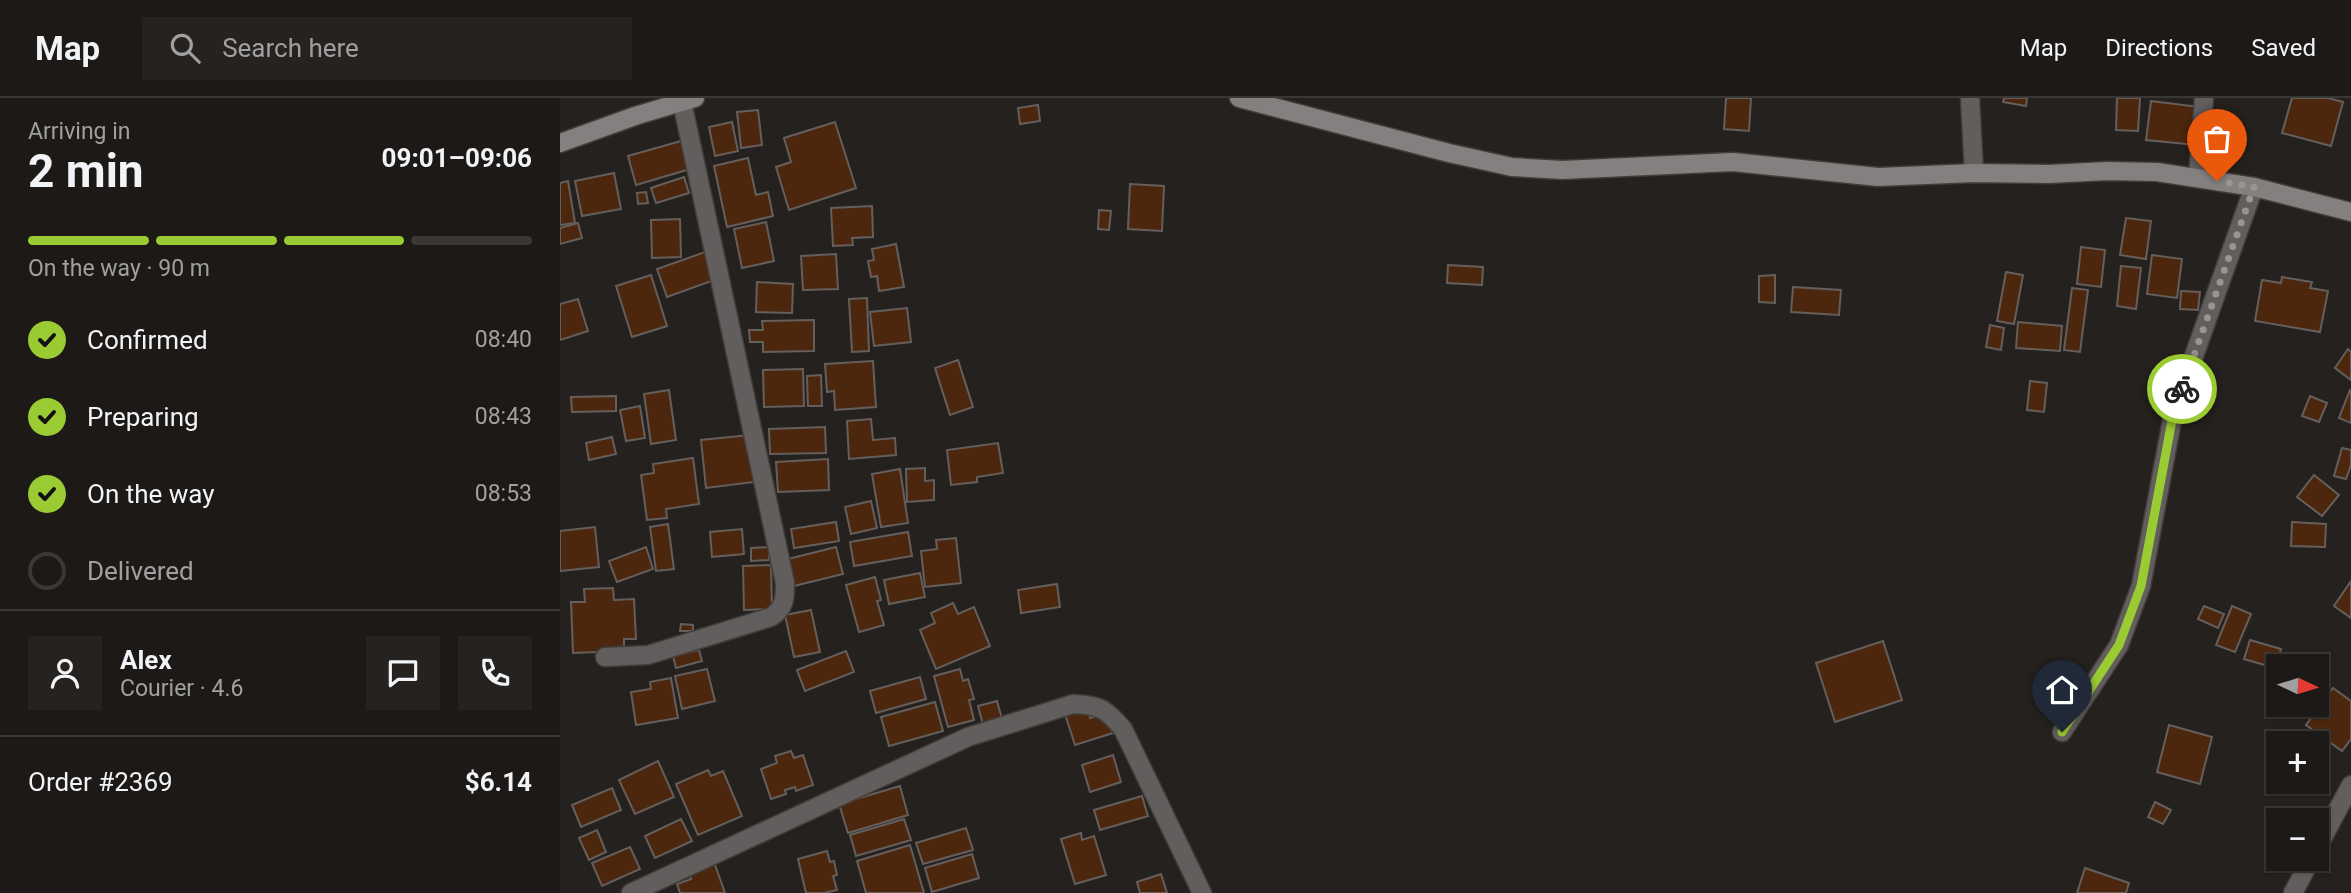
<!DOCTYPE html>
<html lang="en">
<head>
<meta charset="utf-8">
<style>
  body { margin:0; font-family:Roboto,sans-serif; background:#25221f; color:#f1f3f6; height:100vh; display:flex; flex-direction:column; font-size:26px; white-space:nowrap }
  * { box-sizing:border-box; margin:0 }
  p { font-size:23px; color:#a0a0a1 }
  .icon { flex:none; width:38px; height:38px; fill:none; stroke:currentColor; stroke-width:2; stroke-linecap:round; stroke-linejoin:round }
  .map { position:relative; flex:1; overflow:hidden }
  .side { display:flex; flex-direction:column; background:#1c1916; width:560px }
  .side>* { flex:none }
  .needle { width:46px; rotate:94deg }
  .controls { position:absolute; left:1706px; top:556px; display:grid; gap:14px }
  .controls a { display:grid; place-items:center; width:63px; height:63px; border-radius:0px; background:#1c1916; box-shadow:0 2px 5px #0004,0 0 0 2px #3a3835; font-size:35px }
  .pin { position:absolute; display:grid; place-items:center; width:60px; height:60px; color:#fff; margin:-72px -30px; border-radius:50% 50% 50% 0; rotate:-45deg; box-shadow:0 0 7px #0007 }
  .pin .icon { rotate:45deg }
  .courier { position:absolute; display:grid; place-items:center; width:70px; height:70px; margin:-35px; border:5px solid #9bcb33; border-radius:50%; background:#fff; color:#222; box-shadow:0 2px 9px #0007 }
  .summary em { font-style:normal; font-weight:700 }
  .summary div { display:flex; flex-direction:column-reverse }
  .summary { display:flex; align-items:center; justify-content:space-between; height:119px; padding:0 28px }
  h1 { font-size:46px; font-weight:700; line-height:52px }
  .bar { display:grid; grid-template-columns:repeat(4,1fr); gap:10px 7px; align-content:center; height:84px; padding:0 28px }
  .bar i { height:9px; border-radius:5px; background:#3a3835 }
  .bar .on { background:#9bcb33 }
  .bar p { grid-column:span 4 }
  .line { display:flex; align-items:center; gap:18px; padding:0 28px; border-top:2px solid #3a3835 }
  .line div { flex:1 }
  .round { display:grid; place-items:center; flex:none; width:74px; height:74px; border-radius:0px; background:#25221f }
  ol { padding:0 28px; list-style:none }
  li { display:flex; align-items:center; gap:21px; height:77px }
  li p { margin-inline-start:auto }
  li .icon { padding:7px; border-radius:50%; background:#9bcb33; color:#111; stroke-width:4 }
  li:last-child { color:#a0a0a1 }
  li i { width:38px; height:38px; border:4px solid #3a3835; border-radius:50% }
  header { display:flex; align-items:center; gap:42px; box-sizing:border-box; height:98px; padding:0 35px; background:#1c1916; border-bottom:2px solid #3a3835 }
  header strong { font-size:33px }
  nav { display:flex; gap:38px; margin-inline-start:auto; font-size:24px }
  .search { width:490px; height:63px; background:#25221f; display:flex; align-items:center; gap:18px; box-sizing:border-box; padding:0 24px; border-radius:0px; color:#a0a0a1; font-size:26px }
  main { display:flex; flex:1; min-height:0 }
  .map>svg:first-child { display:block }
  .building { fill:#4c270e; stroke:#645f5c; stroke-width:2 }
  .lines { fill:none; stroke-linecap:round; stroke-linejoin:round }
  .street-casing { stroke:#413d3b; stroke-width:21 }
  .secondary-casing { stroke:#413d3b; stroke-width:21 }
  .street { stroke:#615e5d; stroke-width:18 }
  .secondary { stroke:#84807f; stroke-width:18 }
  .done { stroke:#989592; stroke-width:7; stroke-dasharray:0 12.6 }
  .route { stroke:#9bcb33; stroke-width:9 }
</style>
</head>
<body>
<header>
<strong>Map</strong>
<div class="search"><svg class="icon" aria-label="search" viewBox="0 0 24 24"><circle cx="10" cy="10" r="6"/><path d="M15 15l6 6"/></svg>Search here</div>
<nav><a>Map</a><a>Directions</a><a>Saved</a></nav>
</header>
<main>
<section class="side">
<div class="summary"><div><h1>2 min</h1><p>Arriving in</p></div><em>09:01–09:06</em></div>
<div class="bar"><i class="on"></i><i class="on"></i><i class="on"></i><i></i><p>On the way · 90 m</p></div>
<ol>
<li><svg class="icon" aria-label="check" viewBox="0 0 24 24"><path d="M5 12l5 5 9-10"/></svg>Confirmed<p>08:40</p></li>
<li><svg class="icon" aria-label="check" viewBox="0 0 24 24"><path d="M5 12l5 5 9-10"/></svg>Preparing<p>08:43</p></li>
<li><svg class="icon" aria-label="check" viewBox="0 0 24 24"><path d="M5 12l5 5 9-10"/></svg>On the way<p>08:53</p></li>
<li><i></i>Delivered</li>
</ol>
<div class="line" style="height:126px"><a class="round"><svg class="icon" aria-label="person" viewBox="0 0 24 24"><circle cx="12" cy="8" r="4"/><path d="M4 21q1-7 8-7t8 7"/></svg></a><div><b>Alex</b><p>Courier · 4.6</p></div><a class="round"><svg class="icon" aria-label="chat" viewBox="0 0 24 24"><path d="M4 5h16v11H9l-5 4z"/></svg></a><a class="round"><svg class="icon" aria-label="phone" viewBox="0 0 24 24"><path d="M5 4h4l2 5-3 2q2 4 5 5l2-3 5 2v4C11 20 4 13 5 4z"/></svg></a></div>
<div class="line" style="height:91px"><div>Order #2369</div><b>$6.14</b></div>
</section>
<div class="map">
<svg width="1791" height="795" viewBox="0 0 1791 795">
  <rect width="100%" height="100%" fill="#25211e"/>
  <g class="building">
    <path d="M1166 0H1191L1189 33 1164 31Z"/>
    <path d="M1444 0H1467L1466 8 1443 4Z"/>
    <path d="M1557 0H1580L1578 33 1556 32Z"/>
    <path d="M1732 0H1768L1783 4 1771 48 1722 35Z"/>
    <path d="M1591 3 1640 9 1636 47 1586 42Z"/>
    <path d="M478 7 480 23 460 26 458 10Z"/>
    <path d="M198 12 202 47 181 50 177 14Z"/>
    <path d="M172 24 178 53 155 58 149 29Z"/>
    <path d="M275 24 296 90 229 112 216 69 231 64 224 40Z"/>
    <path d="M121 43 130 71 76 87 68 58Z"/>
    <path d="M188 60 196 97 208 94 213 118 167 129 154 68Z"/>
    <path d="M54 75 61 111 22 118 15 83Z"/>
    <path d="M124 79 129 95 96 105 91 90Z"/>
    <path d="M8 83 15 125 0 127V85Z"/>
    <path d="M570 86 604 88 602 133 568 131Z"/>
    <path d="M86 94 88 105 78 106 77 95Z"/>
    <path d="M312 108 313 139 292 140 293 147 273 148 271 110Z"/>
    <path d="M539 112 551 113 549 132 538 131Z"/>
    <path d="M1566 120 1591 123 1586 161 1560 157Z"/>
    <path d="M120 121 121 159 92 160 91 122Z"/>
    <path d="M206 124 214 163 182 170 174 131Z"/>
    <path d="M18 125 22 140 0 146V130Z"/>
    <path d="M336 146 344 189 319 193 317 178 311 179 308 163 314 162 312 151Z"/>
    <path d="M1521 149 1545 152 1541 189 1517 186Z"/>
    <path d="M148 153 157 181 107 199 97 171Z"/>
    <path d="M276 156 278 191 243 192 241 158Z"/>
    <path d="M1592 157 1622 161 1617 200 1587 196Z"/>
    <path d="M888 167 923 169 922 187 887 185Z"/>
    <path d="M1561 168 1581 170 1576 211 1557 208Z"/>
    <path d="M1446 174 1463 177 1454 226 1437 223Z"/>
    <path d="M91 177 107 228 72 239 56 188Z"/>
    <path d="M1215 177V205L1199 204V178Z"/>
    <path d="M1722 179 1752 184 1750 190 1768 193 1760 234 1695 223 1702 182 1721 185Z"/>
    <path d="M197 184 233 186 232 215 196 214Z"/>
    <path d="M1233 189 1281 192 1279 217 1231 214Z"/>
    <path d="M1512 190 1528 192 1520 254 1504 252Z"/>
    <path d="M1621 193 1640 194 1638 212 1620 211Z"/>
    <path d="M307 200 309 253 292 254 289 201Z"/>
    <path d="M18 201 28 233 0 242V206Z"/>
    <path d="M347 210 351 244 314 248 310 214Z"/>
    <path d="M254 222V253L203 254V244H190L189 232H203L202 223Z"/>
    <path d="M1458 224 1502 228 1500 253 1456 250Z"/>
    <path d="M1430 227 1444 230 1441 252 1426 249Z"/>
    <path d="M1788 251 1791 254V282L1775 270Z"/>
    <path d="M398 262 413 309 390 317 375 270Z"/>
    <path d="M313 263 316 309 275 312 274 293 267 294 265 266Z"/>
    <path d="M243 271 244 308 204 309 203 272Z"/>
    <path d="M261 277 262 308H248L247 278Z"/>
    <path d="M1470 283 1487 285 1484 314 1467 312Z"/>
    <path d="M109 292 116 342 91 346 84 296Z"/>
    <path d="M1790 292 1791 293V325L1779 320Z"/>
    <path d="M56 298V313L12 314 11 299Z"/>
    <path d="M1750 298 1767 305 1759 324 1742 318Z"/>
    <path d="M80 308 85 340 66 343 60 312Z"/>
    <path d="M311 321 313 342 335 340 336 357 289 361 287 323Z"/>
    <path d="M265 329 266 355 210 356 209 331Z"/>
    <path d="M189 337 194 384 146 390 141 342Z"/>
    <path d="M52 339 56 356 29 362 26 345Z"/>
    <path d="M438 345 443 375 417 379V384L391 387 387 352Z"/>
    <path d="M1782 350 1791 352V367L1786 381 1774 378Z"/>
    <path d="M133 360 139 406 106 411 107 420 87 422 81 377 94 375 93 366Z"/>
    <path d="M268 361 269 392 218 394 216 364Z"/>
    <path d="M365 370V383L374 382V402L347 404 346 371Z"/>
    <path d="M340 371 348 425 321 429 312 376Z"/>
    <path d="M1754 377 1779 397 1762 418 1737 399Z"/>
    <path d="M311 403 317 430 291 436 285 409Z"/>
    <path d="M276 424 279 443 234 450 231 431Z"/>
    <path d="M1732 424 1766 426 1765 449 1731 448Z"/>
    <path d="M108 426 114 471 96 473 90 429Z"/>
    <path d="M35 429 39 469 0 473V433Z"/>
    <path d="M182 431 184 456 152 459 150 434Z"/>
    <path d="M348 434 352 458 294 468 290 444Z"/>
    <path d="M396 440 401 485 365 489 361 453 377 451 376 442Z"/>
    <path d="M86 449 93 471 57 484 49 463Z"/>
    <path d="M209 449V462L191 463V450Z"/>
    <path d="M276 449 283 476 234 488 228 461Z"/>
    <path d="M211 467 212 511 184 512 183 468Z"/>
    <path d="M360 475 365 499 329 506 324 482Z"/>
    <path d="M315 479 321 502 317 503 324 527 299 534 286 487Z"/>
    <path d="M1791 483V520L1774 508Z"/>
    <path d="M497 486 500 509 461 515 458 492Z"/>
    <path d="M53 490 54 502 74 501 76 541H64V553L13 555 11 504H25L24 491Z"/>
    <path d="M393 505 398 516 414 509 430 548 376 571 360 532 375 525 371 515Z"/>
    <path d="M1644 508 1664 516 1658 530 1638 521Z"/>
    <path d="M1672 508 1691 516 1675 554 1656 547Z"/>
    <path d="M251 512 260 554 234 559 225 517Z"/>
    <path d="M121 526 133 527V533H120Z"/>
    <path d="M1690 542 1721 551 1715 570 1684 561Z"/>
    <path d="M1323 543 1342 602 1275 624 1256 565Z"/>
    <path d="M139 552 142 563 116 570 113 558Z"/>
    <path d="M286 553 294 574 245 593 237 572Z"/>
    <path d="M147 571 155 603 122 611 115 578Z"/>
    <path d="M400 571 403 583 408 581 414 601 409 602 414 622 388 629 374 578Z"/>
    <path d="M360 579 366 601 316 615 310 593Z"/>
    <path d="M111 580 118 620 76 627 71 594 91 591 90 584Z"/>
    <path d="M1773 590 1791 603V641L1782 653 1746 627Z"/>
    <path d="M437 603 442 621 423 627 418 608Z"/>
    <path d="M375 604 383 633 329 648 321 619Z"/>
    <path d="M527 610 530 620 547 615 553 635 515 647 505 616Z"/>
    <path d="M1609 627 1652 639 1640 686 1597 674Z"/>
    <path d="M231 653 234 660 243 657 253 687 236 693 235 689 225 692 226 696 211 701 201 671 217 665 215 658Z"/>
    <path d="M553 657 561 684 530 694 522 667Z"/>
    <path d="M98 663 114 699 75 716 59 682Z"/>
    <path d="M148 672 151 678 163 673 182 718 138 737 116 686Z"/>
    <path d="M340 688 348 717 288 735 279 706Z"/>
    <path d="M52 690 61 712 21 729 12 707Z"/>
    <path d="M582 698 588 718 540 732 534 712Z"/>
    <path d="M1595 704 1611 712 1603 726 1588 719Z"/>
    <path d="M121 721 132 743 95 760 85 738Z"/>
    <path d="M344 721 351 742 296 758 290 737Z"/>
    <path d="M406 730 413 752 363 766 356 745Z"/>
    <path d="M37 732 46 754 29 762 19 740Z"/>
    <path d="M521 735 522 742 534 738 546 777 515 786 501 741Z"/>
    <path d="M350 747 364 795H306L297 763Z"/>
    <path d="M70 749 80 771 42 788 32 765Z"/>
    <path d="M267 753 270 764 274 763 277 777 273 778 277 792 264 795H246L238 761Z"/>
    <path d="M412 756 419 780 372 794 365 770Z"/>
    <path d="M153 761 165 795H120L117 786 131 781 128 770Z"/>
    <path d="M1525 770 1569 785 1566 795H1517Z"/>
    <path d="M601 776 607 795H580L577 784Z"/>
  </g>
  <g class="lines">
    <g class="street-casing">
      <g id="street">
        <path d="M1410 0 1414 75"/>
        <path d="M1638 80 1644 0"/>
        <path d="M45 559 88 557 211 519C225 510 225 500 225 485L122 4"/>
        <path d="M1502 634 1559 547 1581 488 1613 317 1694 89"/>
        <path d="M1757 750 1791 687"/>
        <path d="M71 795 408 639 513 606C540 607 546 611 563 631L642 795"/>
        <path d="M1733 795 1751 761"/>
      </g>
    </g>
    <g class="secondary-casing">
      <g id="secondary">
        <path d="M679 0 889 55 952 69 1002 72 1173 64 1318 79 1414 75 1489 76 1547 73 1597 74 1694 89 1791 114"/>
        <path d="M0 45 75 18 135 0"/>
      </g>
    </g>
    <use href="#street" class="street"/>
    <use href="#secondary" class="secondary"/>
  </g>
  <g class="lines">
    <path class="done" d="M1622 291 1694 89 1657 83"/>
    <path class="route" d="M1502 634 1559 547 1581 488 1613 317 1622 291"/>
  </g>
</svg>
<div class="controls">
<a><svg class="needle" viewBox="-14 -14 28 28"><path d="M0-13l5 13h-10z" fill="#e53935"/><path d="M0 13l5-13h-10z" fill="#a0a0a1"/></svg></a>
<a>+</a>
<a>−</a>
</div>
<div class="pin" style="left:1657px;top:83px;background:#ea580c"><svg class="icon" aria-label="bag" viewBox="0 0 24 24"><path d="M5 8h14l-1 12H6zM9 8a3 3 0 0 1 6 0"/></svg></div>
<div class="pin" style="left:1502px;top:634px;background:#1f2937"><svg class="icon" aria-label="home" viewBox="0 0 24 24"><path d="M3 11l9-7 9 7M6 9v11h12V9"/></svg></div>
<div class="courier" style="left:1622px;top:291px"><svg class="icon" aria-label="bike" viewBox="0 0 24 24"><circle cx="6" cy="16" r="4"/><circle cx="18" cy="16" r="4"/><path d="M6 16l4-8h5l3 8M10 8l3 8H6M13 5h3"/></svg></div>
</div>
</main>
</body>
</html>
